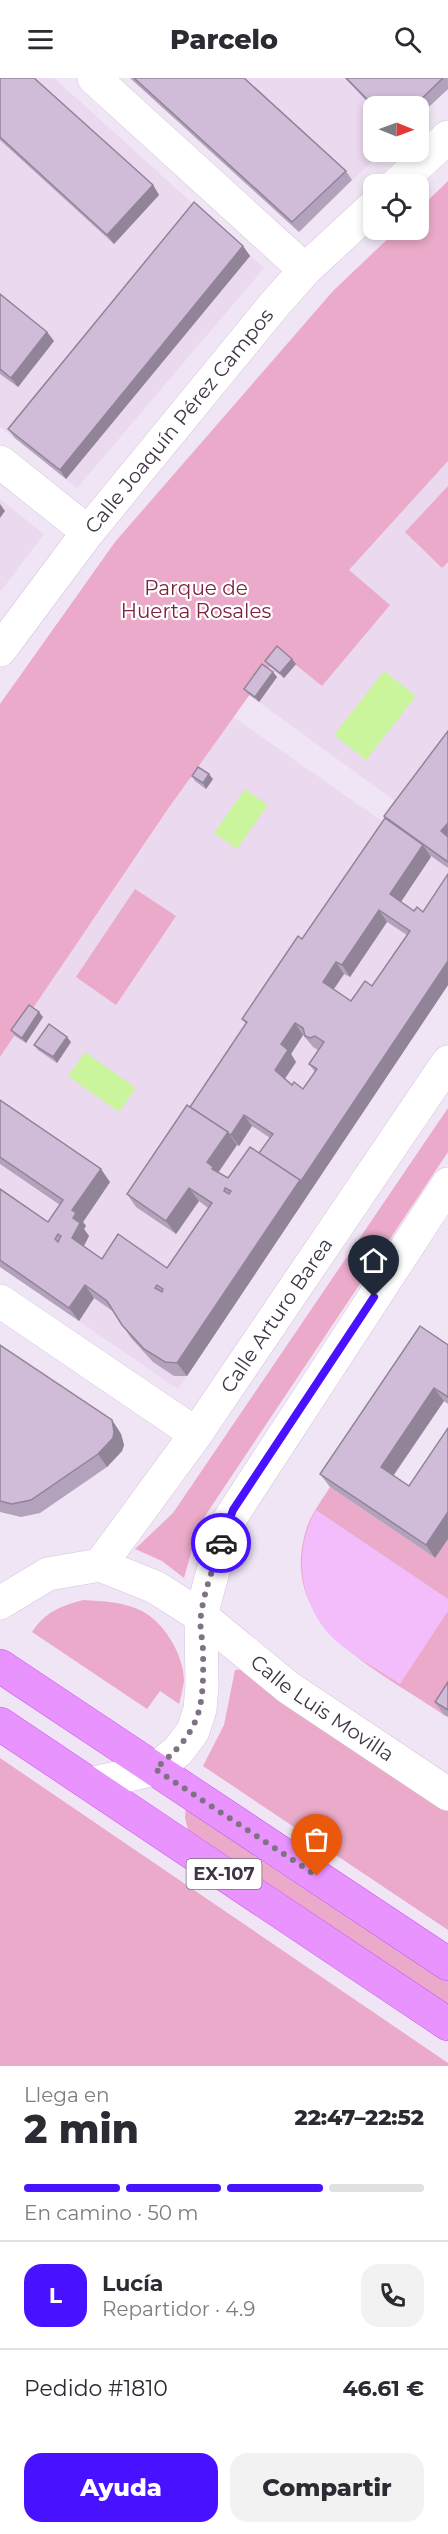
<!DOCTYPE html>
<html lang="es">
<head>
<meta charset="utf-8">
<style>
  body { margin:0; font-family:Montserrat,sans-serif; background:#f2f2f3; color:#2b2b33; height:100vh; display:flex; flex-direction:column; font-size:22px; white-space:nowrap }
  * { box-sizing:border-box; margin:0 }
  p { font-size:20px; color:#7c7c81 }
  .icon { flex:none; width:33px; height:33px; fill:none; stroke:currentColor; stroke-width:2; stroke-linecap:round; stroke-linejoin:round }
  .map { position:relative; height:1988px; overflow:hidden }
  .drawer { display:flex; flex-direction:column; background:#fff; flex:1 }
  .drawer>* { flex:none }
  .needle { width:39px; rotate:91deg }
  .fabs { position:absolute; left:363px; top:18px; display:grid; gap:12px }
  .fabs a { display:grid; place-items:center; width:66px; height:66px; border-radius:12px; background:#fff; box-shadow:0 3px 9px #0003; font-size:30px }
  .pin { position:absolute; display:grid; place-items:center; width:51px; height:51px; color:#fff; margin:-62px -26px; border-radius:50% 50% 50% 0; rotate:-45deg; box-shadow:0 0 6px #0007 }
  .pin .icon { rotate:45deg }
  .courier { position:absolute; display:grid; place-items:center; width:60px; height:60px; margin:-30px; border:4px solid #4811ff; border-radius:50%; background:#fff; color:#222; box-shadow:0 2px 8px #0007 }
  .head em { font-style:normal; font-weight:800 }
  .head div { display:flex; flex-direction:column-reverse }
  .head { display:flex; align-items:center; justify-content:space-between; height:102px; padding:0 24px }
  h1 { font-size:39px; font-weight:800; line-height:45px }
  .bar { display:grid; grid-template-columns:repeat(4,1fr); gap:9px 6px; align-content:center; height:72px; padding:0 24px }
  .bar i { height:8px; border-radius:4px; background:#e1e1e2 }
  .bar .current { background:#4811ff }
  .bar p { grid-column:span 4 }
  .line { display:flex; align-items:center; gap:15px; padding:0 24px; border-top:2px solid #e1e1e2 }
  .line div { flex:1 }
  .round { display:grid; place-items:center; flex:none; width:63px; height:63px; border-radius:18px; background:#f2f2f3 }
  .primary-button { display:flex; gap:12px; margin-top:auto; padding:12px 24px }
  .primary-button a { flex:1; height:69px; border-radius:18px; background:#4811ff; color:#fff; font-size:24px; font-weight:800; line-height:69px; text-align:center }
  .primary-button a+a { background:#f2f2f3; color:#2b2b33 }
  header { display:flex; justify-content:space-between; align-items:center; height:78px; padding:0 24px; background:#fff; font-size:27px; font-weight:800 }
  .map>svg:first-child { display:block }
  .residential { fill:#ead9ef }
  .green { fill:#ebaac9 }
  .sand { fill:#f3bdfb }
  .water { fill:#caf59c }
  .lines { fill:none; stroke-linecap:round; stroke-linejoin:round }
  .street-casing { stroke:#d7c4de; stroke-width:34 }
  .primary-casing { stroke:#cc5aec; stroke-width:34 }
  .street { stroke:#fff; stroke-width:33 }
  .primary { stroke:#e993ff; stroke-width:33 }
  .wall { fill:#b3a2bb; fill-rule:evenodd }
  .shaded-wall { fill:#928498 }
  .building { fill:#d0bcd9; stroke:#928498; stroke-width:1.5; fill-rule:evenodd }
  .done { stroke:#7e7284; stroke-width:6; stroke-dasharray:0 10.8 }
  .route { stroke:#4811ff; stroke-width:8 }
  .labels { text-anchor:middle; stroke-width:4.5; stroke-linejoin:round; paint-order:stroke }
  .shield { fill:#fff; stroke:#7a717e; stroke-width:1.5 }
  .shield-label { font-size:18px; font-weight:bold; fill:#413447 }
  .street-label { font-size:20px; fill:#413447; stroke:#fff }
  .park-label { font-size:20px; fill:#7c233e; stroke:#fff }
</style>
</head>
<body>
<header><svg class="icon" aria-label="menu" viewBox="0 0 24 24"><path d="M4 6h16M4 12h16M4 18h16"/></svg>Parcelo<svg class="icon" aria-label="search" viewBox="0 0 24 24"><circle cx="10" cy="10" r="6"/><path d="M15 15l6 6"/></svg></header>
<div class="map">
<svg width="448" height="1988" viewBox="0 0 448 1988">
  <rect width="100%" height="100%" fill="#f0e5f4"/>
  <g class="residential">
    <path d="M0 0H54L264 190 77 410 0 349Z"/>
    <path d="M131 0H448V11L419 39 418 28H374V74H382L299 154Z"/>
    <path d="M448 383V905L178 1311 0 1189V979L232 638 393 751 407 732 248 616 349 492Z"/>
    <path d="M0 421 44 456 0 514Z"/>
  </g>
  <g class="green">
    <path d="M448 103V383L349 492 390 527 322 608 280 574 168 731 0 979V626L115 464 333 213 397 152H418L419 131Z"/>
    <path d="M448 408V484L442 490 405 454Z"/>
    <path d="M135 811 176 838 116 927 76 899Z"/>
    <path d="M448 1030V1074L199 1447 184 1500 162 1483 135 1471 173 1435Z"/>
    <path d="M330 1409 435 1480 448 1461V1631L444 1637C379 1592 274 1548 307 1449 312 1435 322 1422 330 1409Z"/>
    <path d="M83 1522C103 1523 124 1524 142 1533 165 1545 184 1578 184 1603 183 1610 181 1619 179 1626L160 1613 147 1631 32 1554C45 1534 61 1528 83 1522Z"/>
    <path d="M244 1591 448 1729V1852L203 1688 224 1647 235 1592Z"/>
    <path d="M0 1680 448 1985V1988H0Z"/>
    <path d="M186 1727 448 1902V1929L189 1756 185 1740Z"/>
  </g>
  <path class="sand" d="M316 1432 448 1521V1533L400 1606C379 1592 354 1579 335 1562 299 1528 292 1474 316 1432Z"/>
  <g class="water">
    <path d="M384 593 416 618 366 682 334 657Z"/>
    <path d="M245 711 268 727 237 771 214 755Z"/>
    <path d="M85 974 136 1010 119 1034 68 998Z"/>
  </g>
  <g class="lines">
    <g class="street-casing">
      <g id="street">
        <path d="M94 0 305 192"/>
        <path d="M397 106 448 59"/>
        <path d="M0 384 88 454"/>
        <path id="s1" d="M0 572 88 454 274 227 305 192 374 128"/>
        <path d="M0 1223 196 1356"/>
        <path id="s2" d="M100 1487 196 1356 448 984"/>
        <path id="s3" d="M0 1525 48 1496 100 1487 155 1509 201 1538 289 1610 448 1716"/>
        <path d="M90 1706 155 1691 178 1673 193 1653 200 1631 202 1608 201 1538 225 1448 448 1106"/>
      </g>
    </g>
    <g class="primary-casing">
      <g id="primary">
        <path d="M0 1588 448 1886"/>
        <path d="M0 1646 448 1946"/>
      </g>
    </g>
    <use href="#street" class="street"/>
    <use href="#primary" class="primary"/>
  </g>
  <g class="wall">
    <path d="M0 0 153 107 159 117 114 166 0 62Z"/>
    <path d="M130 0H244L346 93 352 102 299 154Z"/>
    <path d="M345 0H448V11L418 39V28H374V31Z"/>
    <path d="M243 168 250 178 66 401 15 360 8 351Z"/>
    <path d="M0 216 47 254 54 263 18 309 0 296Z"/>
    <path d="M265 583 296 586 284 600 269 588Z"/>
    <path d="M273 594 277 599 259 624 248 616 244 611Z"/>
    <path d="M448 653V790L431 778 401 824 414 833 423 834 448 796V907L187 1298H174L153 1284 131 1260 114 1234 94 1220 79 1243 0 1189V1111L48 1144 60 1127 0 1086V1022L110 1104 83 1144 86 1148 84 1151 89 1158 84 1168 102 1181 167 1190 208 1130 199 1123 176 1156 136 1129 127 1116 190 1029 246 946 242 941 302 861ZM387 844 407 857 372 908 351 923 334 911 344 896 350 899ZM303 957 313 969 318 972 309 986 315 994 303 1011 292 1007 285 1001 296 984 291 976ZM252 1048 270 1060 259 1075 228 1100 218 1094 237 1067 239 1068Z"/>
    <path d="M192 698 213 701 206 711 195 703Z"/>
    <path d="M43 939 26 965 15 958 11 952Z"/>
    <path d="M71 964 57 985 38 972 34 967Z"/>
    <path d="M0 1267 112 1342 121 1356 124 1367 122 1373 107 1389 40 1435 21 1439 0 1434Z"/>
    <path d="M448 1267V1326L444 1323 394 1397 409 1408 448 1350V1461L435 1480 330 1409 320 1396Z"/>
    <path d="M448 1604V1639L444 1637 435 1624Z"/>
  </g>
  <g class="shaded-wall">
    <path d="M153 107 159 117 114 166 107 157Z"/>
    <path d="M243 168 250 178 66 401 60 392Z"/>
    <path d="M47 254 54 263 18 309 11 300Z"/>
    <path d="M0 426 5 433 0 440Z"/>
    <path d="M292 581 296 586 284 600 280 595Z"/>
    <path d="M273 594 277 599 259 624 255 619Z"/>
    <path d="M209 696 213 701 206 711 203 705Z"/>
    <path d="M448 745V763L441 753Z"/>
    <path d="M423 767 431 779 398 828 390 816Z"/>
    <path d="M379 832 387 844 350 899 342 887Z"/>
    <path d="M448 883V907L187 1298 177 1285Z"/>
    <path d="M336 884 344 896 331 915 323 904Z"/>
    <path d="M39 934 43 939 26 965 22 960Z"/>
    <path d="M295 945 303 957 291 976 296 984 283 1003 275 992 281 966Z"/>
    <path d="M67 959 71 964 57 985 53 979Z"/>
    <path d="M244 1037 252 1048 239 1068 231 1057Z"/>
    <path d="M228 1054 237 1067 218 1095 221 1104 207 1084Z"/>
    <path d="M101 1091 110 1104 83 1144 86 1148 84 1151 89 1158 81 1173 72 1160V1132Z"/>
    <path d="M189 1110 199 1123 176 1156 166 1143Z"/>
    <path d="M85 1207 94 1220 79 1243 69 1230Z"/>
    <path d="M434 1310 444 1323 390 1402 381 1389Z"/>
    <path d="M112 1342 121 1356 124 1367 122 1373 107 1389 98 1376Z"/>
    <path d="M448 1434V1461L435 1480 426 1467Z"/>
  </g>
  <g class="building">
    <path d="M0 0H34L153 107 107 157 0 59Z"/>
    <path d="M134 0H244L346 93 292 144Z"/>
    <path d="M346 0H443L414 28H374Z"/>
    <path d="M194 124 243 168 60 392 8 351Z"/>
    <path d="M0 216 47 254 11 300 0 291Z"/>
    <path d="M277 568 292 581 280 595 265 583Z"/>
    <path d="M262 586 273 594 255 619 244 611Z"/>
    <path d="M448 653V745L441 753 448 759V784L384 738Z"/>
    <path d="M198 689 209 696 203 705 192 698Z"/>
    <path d="M385 740 423 767 390 816 414 833 417 829 423 834 448 796V883L301 1103 259 1075 273 1056 244 1037 231 1057 190 1029 247 944 242 941 298 858 302 861ZM379 832 410 853 372 908 365 903 351 923 323 904 336 884 342 887ZM295 945 303 950 305 958 310 960 315 958 324 964 309 986 317 991 303 1011 294 1004 292 1007 275 992 288 972 281 966Z"/>
    <path d="M29 927 39 934 22 960 11 952Z"/>
    <path d="M49 946 67 959 53 979 34 967Z"/>
    <path d="M0 1022 101 1091 72 1132 76 1135 73 1140 80 1145 72 1160 102 1181 118 1156 167 1190 212 1125 189 1110 166 1143 127 1116 187 1027 228 1054 207 1084 213 1089 212 1091 228 1100 250 1069 300 1102 177 1285 165 1284 144 1271 122 1247 107 1223 85 1207 69 1230 0 1182V1111L48 1144 63 1122 0 1079ZM225 1110 231 1113 229 1116 224 1113ZM58 1156 61 1158 58 1164 55 1161ZM157 1207 163 1211 162 1214 155 1210Z"/>
    <path d="M420 1248 448 1267V1319L434 1310 381 1389 409 1408 448 1350V1434L426 1467 320 1396Z"/>
    <path d="M0 1267 112 1342 114 1354 113 1360 98 1376 31 1422 12 1426 0 1423Z"/>
    <path d="M448 1604V1632L435 1624Z"/>
  </g>
  <g class="lines">
    <path class="done" d="M221 1465C214 1488 204 1513 201 1537 199 1549 203 1562 203 1574 204 1632 201 1653 155 1691L317 1798"/>
    <path class="route" d="M221 1465 233 1432 374 1219"/>
  </g>
  <g class="labels">
    <rect class="shield" x="186.5" y="1781" width="75" height="30" rx="4.5"/>
    <g class="shield-label">
      <text x="224" y="1802">EX-107</text>
    </g>
    <g class="street-label">
      <text dy="7" stroke="none"><textPath href="#s1" startOffset="291">Calle Joaquín Pérez Campos</textPath></text>
      <text dy="7" stroke="none"><textPath href="#s2" startOffset="306">Calle Arturo Barea</textPath></text>
      <text dy="7" stroke="none"><textPath href="#s3" startOffset="375">Calle Luis Movilla</textPath></text>
    </g>
    <g class="park-label">
      <text x="196" y="517">Parque de<tspan x="196" dy="23">Huerta Rosales</tspan></text>
    </g>
  </g>
</svg>
<div class="fabs">
<a><svg class="needle" viewBox="-14 -14 28 28"><path d="M0-13l5 13h-10z" fill="#e53935"/><path d="M0 13l5-13h-10z" fill="#7c7c81"/></svg></a>
<a><svg class="icon" aria-label="locate" viewBox="0 0 24 24"><circle cx="12" cy="12" r="6"/><path d="M12 2v4M12 18v4M2 12h4M18 12h4"/></svg></a>
</div>
<div class="pin" style="left:317px;top:1798px;background:#ea580c"><svg class="icon" aria-label="bag" viewBox="0 0 24 24"><path d="M5 8h14l-1 12H6zM9 8a3 3 0 0 1 6 0"/></svg></div>
<div class="pin" style="left:374px;top:1219px;background:#1f2937"><svg class="icon" aria-label="home" viewBox="0 0 24 24"><path d="M3 11l9-7 9 7M6 9v11h12V9"/></svg></div>
<div class="courier" style="left:221px;top:1465px"><svg class="icon" aria-label="car" viewBox="0 0 24 24"><path d="M5 17H2v-5l4-1 3-4h7l3 4 3 1v5h-3M9 17h6M6 11h13"/><circle cx="7" cy="17" r="2"/><circle cx="17" cy="17" r="2"/></svg></div>
</div>
<section class="drawer">
<div class="head"><div><h1>2 min</h1><p>Llega en</p></div><em>22:47–22:52</em></div>
<div class="bar"><i class="current"></i><i class="current"></i><i class="current"></i><i></i><p>En camino · 50 m</p></div>
<div class="line" style="height:108px"><b class="round" style="background:#4811ff;color:#fff">L</b><div><b>Lucía</b><p>Repartidor · 4.9</p></div><a class="round"><svg class="icon" aria-label="phone" viewBox="0 0 24 24"><path d="M5 4h4l2 5-3 2q2 4 5 5l2-3 5 2v4C11 20 4 13 5 4z"/></svg></a></div>
<div class="line" style="height:78px"><div>Pedido #1810</div><b>46.61 €</b></div>
<div class="primary-button"><a>Ayuda</a><a>Compartir</a></div>
</section>
</body>
</html>
